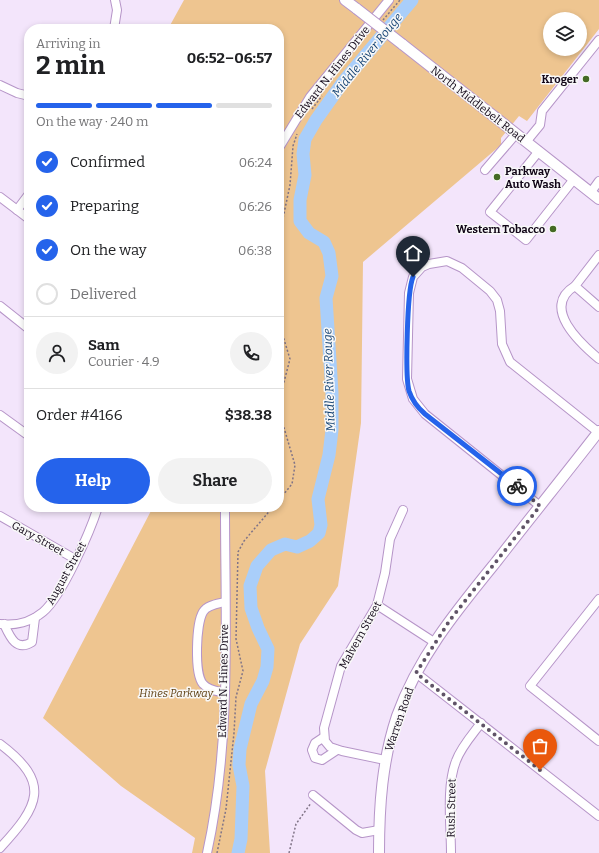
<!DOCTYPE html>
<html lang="en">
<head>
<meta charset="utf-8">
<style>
  body { margin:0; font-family:Bitter,serif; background:#f2f2f2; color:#202124; height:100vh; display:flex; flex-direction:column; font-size:15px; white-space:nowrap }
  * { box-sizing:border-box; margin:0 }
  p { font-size:13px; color:#757577 }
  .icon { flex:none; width:22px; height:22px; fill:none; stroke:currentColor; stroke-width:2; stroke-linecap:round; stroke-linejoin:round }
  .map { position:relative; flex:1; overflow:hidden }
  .details { position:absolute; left:24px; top:24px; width:260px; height:488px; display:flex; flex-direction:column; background:#fff; border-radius:16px; box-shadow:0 2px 6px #0003 }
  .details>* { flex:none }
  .controls { position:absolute; left:543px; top:12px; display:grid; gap:8px }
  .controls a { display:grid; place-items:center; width:44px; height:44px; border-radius:50%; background:#fff; box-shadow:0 2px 6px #0003; font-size:20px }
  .pin { position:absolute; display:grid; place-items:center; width:34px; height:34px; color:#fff; margin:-41px -17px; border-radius:50% 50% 50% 0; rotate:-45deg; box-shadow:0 0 4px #0007 }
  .pin .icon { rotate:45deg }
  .courier { position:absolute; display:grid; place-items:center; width:40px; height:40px; margin:-20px; border:3px solid #2563eb; border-radius:50%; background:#fff; color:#222; box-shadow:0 1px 5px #0007 }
  .overview em { font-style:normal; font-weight:700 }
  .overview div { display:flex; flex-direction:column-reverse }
  .overview { display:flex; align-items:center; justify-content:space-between; height:68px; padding:0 12px }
  h1 { font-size:26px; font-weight:700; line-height:30px }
  .bar { display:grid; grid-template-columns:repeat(4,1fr); gap:6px 4px; align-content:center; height:48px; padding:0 12px }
  .bar i { height:5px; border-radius:3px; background:#e0e0e0 }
  .bar .selected { background:#2563eb }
  .bar p { grid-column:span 4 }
  .line { display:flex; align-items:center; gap:10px; padding:0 12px; border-top:1px solid #e0e0e0 }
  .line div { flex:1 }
  .round { display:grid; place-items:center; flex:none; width:42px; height:42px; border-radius:21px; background:#f2f2f2 }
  ol { padding:0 12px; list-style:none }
  li { display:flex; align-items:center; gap:12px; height:44px }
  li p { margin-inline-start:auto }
  li .icon { padding:4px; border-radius:50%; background:#2563eb; color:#fff; stroke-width:4 }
  li:last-child { color:#757577 }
  li i { width:22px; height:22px; border:2px solid #e0e0e0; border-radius:50% }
  .button { display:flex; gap:8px; margin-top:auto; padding:8px 12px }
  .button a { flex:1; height:46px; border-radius:24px; background:#2563eb; color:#fff; font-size:16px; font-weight:700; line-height:46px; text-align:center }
  .button a+a { background:#f2f2f2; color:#202124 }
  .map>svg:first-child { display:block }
  .green { fill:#eec590; fill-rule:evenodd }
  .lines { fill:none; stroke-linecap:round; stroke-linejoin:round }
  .river { stroke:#a9cefa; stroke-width:13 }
  .minor-casing { stroke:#b695c8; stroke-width:10 }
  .major-casing { stroke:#b695c8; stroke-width:12 }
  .path { stroke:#807487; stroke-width:1.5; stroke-dasharray:2 2; stroke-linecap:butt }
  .minor { stroke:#fff; stroke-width:8 }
  .major { stroke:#fff; stroke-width:10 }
  .major-bridge-casing { stroke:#b695c8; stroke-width:12; stroke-linecap:butt }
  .major-bridge { stroke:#fff; stroke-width:10 }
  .done { stroke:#605467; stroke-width:4; stroke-dasharray:0 7.2 }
  .route { stroke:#2563eb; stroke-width:5 }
  .poi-dot { fill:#446a24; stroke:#f8f8f8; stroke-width:1.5 }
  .labels { text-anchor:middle; stroke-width:3; stroke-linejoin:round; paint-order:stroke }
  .street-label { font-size:11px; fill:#110617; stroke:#f8f8f8 }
  .poi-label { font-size:11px; font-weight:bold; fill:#110617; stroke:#f8f8f8; text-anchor:end }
  .park-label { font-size:11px; font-style:italic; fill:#5e3f11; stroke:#f8f8f8 }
  .water-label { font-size:12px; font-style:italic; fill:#144374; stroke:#f8f8f8 }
</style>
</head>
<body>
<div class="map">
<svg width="599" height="853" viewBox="0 0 599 853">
  <rect width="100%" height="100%" fill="#f3e5fb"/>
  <path class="green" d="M184 0H599V29L527 121 519 116 501 138V145L363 262 361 423 338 586 300 644 265 771 270 853H192L195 838 121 786 43 718 153 507H279V29H168ZM550 19H580V49H550Z"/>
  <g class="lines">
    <path class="river" d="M238 853 241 839 243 786 239 765 240 749 251 704 263 681 267 667 268 649 258 628 251 608 250 586 257 566 271 550 285 544 297 547 310 541 319 533 321 525 318 499 329 455 332 430V393L326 298 332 276 329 253 324 242 309 233 300 221V200L305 175 303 154 305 139 316 120 343 82 412 0"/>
    <g class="minor-casing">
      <g id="minor">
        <path d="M114 29 117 10 115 0"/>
        <path d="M0 85 17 93 29 96"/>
        <path d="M526 142 540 125 542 111 599 40"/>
        <path d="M279 148 310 97 389 0"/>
        <path d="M539 151 490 212 526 240 574 179"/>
        <path d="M485 170 516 134"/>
        <path d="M591 192 599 181"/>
        <path d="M0 197 29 219"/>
        <path d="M17 210 29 194"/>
        <path d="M599 255 575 286 599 307"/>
        <path d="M575 286C540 307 581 344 599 359"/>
        <path d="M0 306 29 329"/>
        <path d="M0 415 29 436"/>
        <path d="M540 506 425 414 413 399 407 379 409 293 413 277 422 267 429 264 447 261 462 268 490 291 497 300 500 311 502 344 510 362 598 432"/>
        <path d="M0 516 75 559"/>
        <path d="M599 599 530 686 599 741"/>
        <path d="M225 602C217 604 207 605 203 612 196 623 194 674 203 684 208 690 217 691 225 693"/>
        <path d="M377 605 434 642"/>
        <path d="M0 624C15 626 31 622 43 612 62 596 90 532 98 507"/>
        <path d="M4 624C10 637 16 652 32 642L35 618"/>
        <path d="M416 673 599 816"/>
        <path d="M324 737 315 743 312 750 315 758 322 760 337 750"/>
        <path d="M0 744C52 783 39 806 0 848"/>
        <path d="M385 760 342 751 330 747 325 741 324 728 341 666 377 605 385 573 390 539 403 510"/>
        <path d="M313 795 356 830 362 833 379 830"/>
        <path d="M207 853C232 740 225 622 225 507"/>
        <path d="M451 853C451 826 446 786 456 761 461 747 472 735 481 723"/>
      </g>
    </g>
    <g class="major-casing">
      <g id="major">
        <path d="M345 0 357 9"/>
        <path d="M402 44 599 199"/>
        <path d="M379 853C379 806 382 761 397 716 418 657 457 610 496 562 530 518 565 475 599 431"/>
      </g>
    </g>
    <g class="path">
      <path d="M383 20 400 0"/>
      <path d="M312 109 322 96"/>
      <path d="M279 237 290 185 293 146 297 134"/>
      <path d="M279 323 290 359 279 401V411L295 465 292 484 279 500"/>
      <path d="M217 853 226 809 234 733 236 697 243 671 236 639 238 552 244 541 273 507"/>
      <path d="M289 853 296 824 311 803"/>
    </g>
    <use href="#minor" class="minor"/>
    <use href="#major" class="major"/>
    <g class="major-bridge-casing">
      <path id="major-bridge" d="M357 9 402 44"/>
    </g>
    <use href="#major-bridge" class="major-bridge"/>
  </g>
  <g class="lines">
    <path class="done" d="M517 486 540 506 450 620 416 673 540 770"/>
    <path class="route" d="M413 277C407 291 405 376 409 391 412 400 418 408 425 414L517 486"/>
  </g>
  <g class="poi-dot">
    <circle cx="586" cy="79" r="4"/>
    <circle cx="497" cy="177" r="4"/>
    <circle cx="553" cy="229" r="4"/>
  </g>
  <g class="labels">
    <g class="street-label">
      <text transform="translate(332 72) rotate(-52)" y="4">Edward N. Hines Drive</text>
      <text transform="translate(478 104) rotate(38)" y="4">North Middlebelt Road</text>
      <text transform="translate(38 538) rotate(29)" y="4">Gary Street</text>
      <text transform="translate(66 573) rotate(-61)" y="4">August Street</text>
      <text transform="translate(360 635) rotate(-61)" y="4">Malvern Street</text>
      <text transform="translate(223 681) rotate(-89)" y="4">Edward N. Hines Drive</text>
      <text transform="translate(399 719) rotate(-71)" y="4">Warren Road</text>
      <text transform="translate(451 808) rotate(-89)" y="4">Rush Street</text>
    </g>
    <g class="poi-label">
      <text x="578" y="83">Kroger</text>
      <text x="505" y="175" text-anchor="start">Parkway<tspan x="505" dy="13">Auto Wash</tspan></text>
      <text x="545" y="233">Western Tobacco</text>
    </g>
    <g class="park-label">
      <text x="176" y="697">Hines Parkway</text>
    </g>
    <g class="water-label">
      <text transform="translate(367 55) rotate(-51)" y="4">Middle River Rouge</text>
      <text transform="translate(329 380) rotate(-92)" y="4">Middle River Rouge</text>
    </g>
  </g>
</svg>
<div class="controls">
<a><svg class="icon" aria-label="layers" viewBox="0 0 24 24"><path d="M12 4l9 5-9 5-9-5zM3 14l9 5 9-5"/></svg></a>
</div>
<div class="pin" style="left:540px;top:770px;background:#ea580c"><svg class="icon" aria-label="bag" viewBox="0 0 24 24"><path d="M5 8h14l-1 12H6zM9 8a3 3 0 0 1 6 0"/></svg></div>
<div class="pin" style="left:413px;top:277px;background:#1f2937"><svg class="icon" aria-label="home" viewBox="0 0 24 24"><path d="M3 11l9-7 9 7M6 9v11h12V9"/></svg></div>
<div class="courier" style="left:517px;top:486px"><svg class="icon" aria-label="bike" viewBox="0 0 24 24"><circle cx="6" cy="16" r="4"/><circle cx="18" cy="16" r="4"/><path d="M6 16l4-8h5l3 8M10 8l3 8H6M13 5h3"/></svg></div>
<section class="details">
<div class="overview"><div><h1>2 min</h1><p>Arriving in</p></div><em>06:52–06:57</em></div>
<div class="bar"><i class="selected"></i><i class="selected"></i><i class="selected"></i><i></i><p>On the way · 240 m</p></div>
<ol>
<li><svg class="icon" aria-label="check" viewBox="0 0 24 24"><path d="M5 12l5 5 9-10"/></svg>Confirmed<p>06:24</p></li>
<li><svg class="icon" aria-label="check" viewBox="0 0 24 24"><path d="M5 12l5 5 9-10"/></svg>Preparing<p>06:26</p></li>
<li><svg class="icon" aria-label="check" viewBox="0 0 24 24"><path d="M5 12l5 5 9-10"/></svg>On the way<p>06:38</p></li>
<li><i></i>Delivered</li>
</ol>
<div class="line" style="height:72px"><a class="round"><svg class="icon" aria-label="person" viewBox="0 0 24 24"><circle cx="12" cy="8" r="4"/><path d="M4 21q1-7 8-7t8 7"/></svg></a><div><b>Sam</b><p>Courier · 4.9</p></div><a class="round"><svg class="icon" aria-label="phone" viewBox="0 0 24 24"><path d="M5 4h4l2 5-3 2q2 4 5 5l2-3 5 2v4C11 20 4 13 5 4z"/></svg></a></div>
<div class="line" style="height:52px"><div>Order #4166</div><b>$38.38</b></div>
<div class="button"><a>Help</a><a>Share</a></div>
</section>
</div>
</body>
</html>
